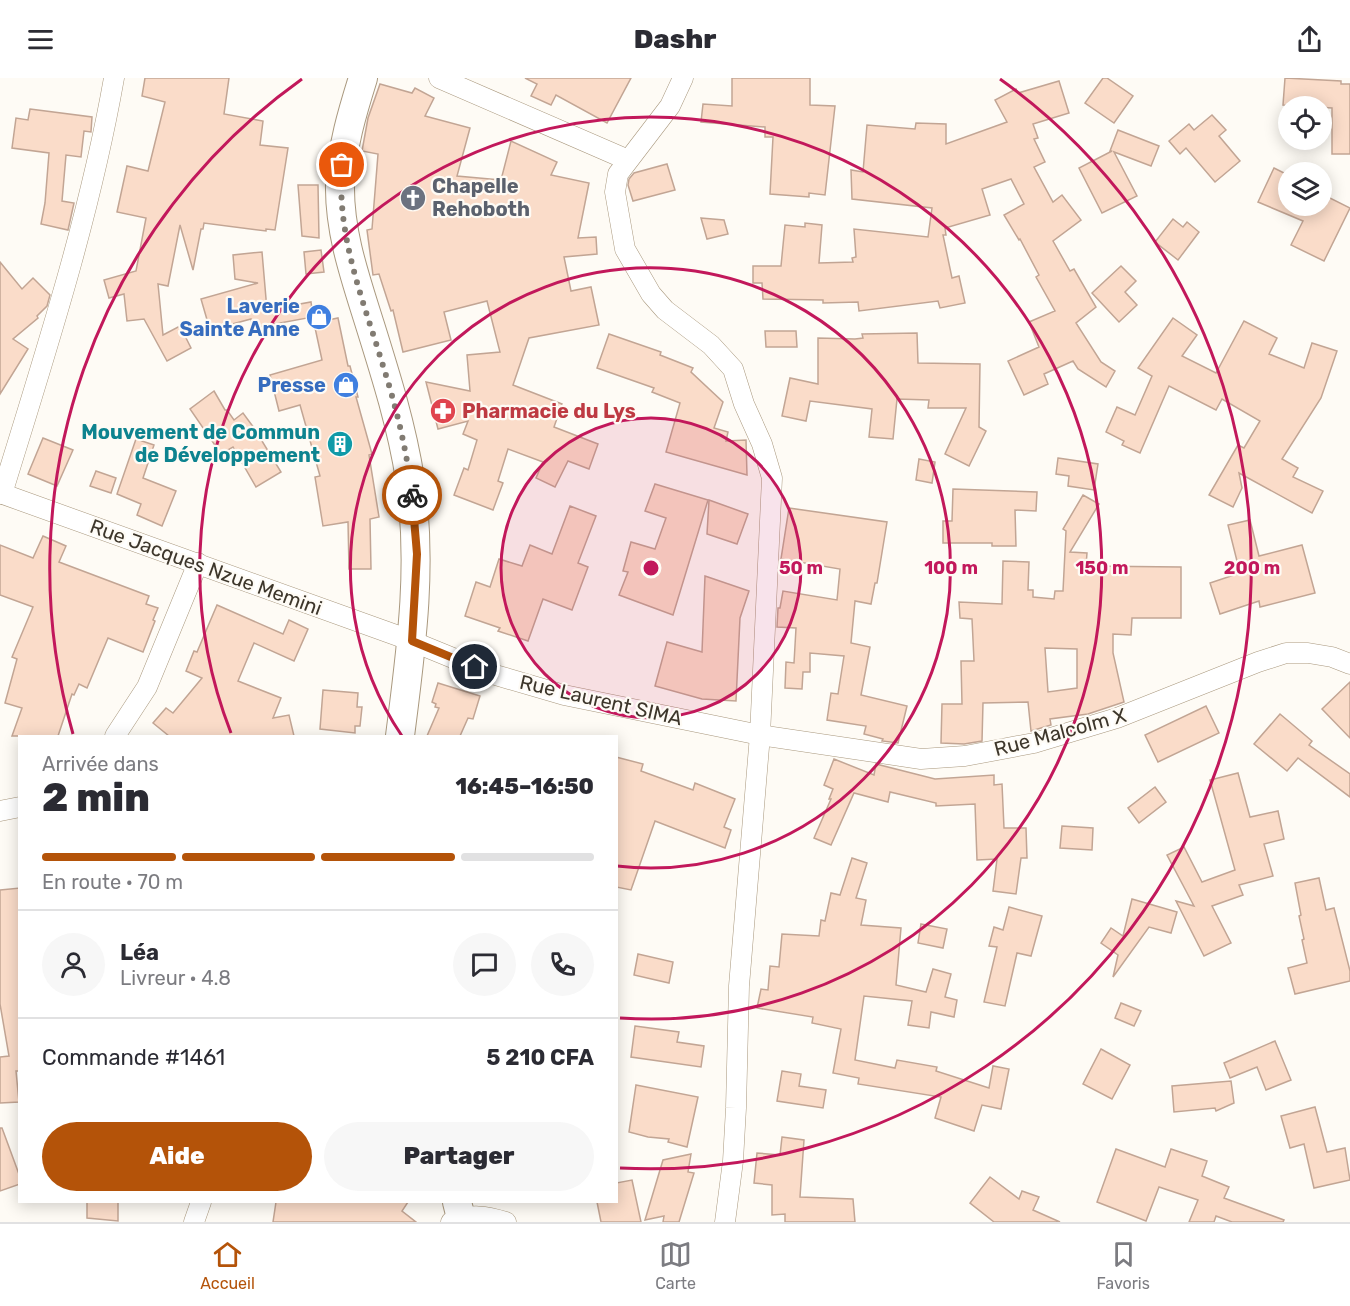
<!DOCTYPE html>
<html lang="fr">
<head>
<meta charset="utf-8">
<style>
  body { margin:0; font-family:Rubik,sans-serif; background:#f7f7f7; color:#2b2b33; height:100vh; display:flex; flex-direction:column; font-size:22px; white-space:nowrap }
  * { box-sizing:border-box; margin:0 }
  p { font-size:20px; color:#7c7c81 }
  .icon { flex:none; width:33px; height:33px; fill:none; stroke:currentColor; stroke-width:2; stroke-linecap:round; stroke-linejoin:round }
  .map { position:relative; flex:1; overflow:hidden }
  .details { position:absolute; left:18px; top:657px; width:600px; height:468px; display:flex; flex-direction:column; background:#fff; border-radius:0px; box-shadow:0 3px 15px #0003 }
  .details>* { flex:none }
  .fabs { position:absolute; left:1278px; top:18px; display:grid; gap:12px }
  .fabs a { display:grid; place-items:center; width:54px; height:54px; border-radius:50%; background:#fff; box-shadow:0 3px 15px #0003; font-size:30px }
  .pin { position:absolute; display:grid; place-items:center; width:51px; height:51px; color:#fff; margin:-26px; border:3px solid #fff; border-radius:50%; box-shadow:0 2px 6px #0007 }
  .courier { position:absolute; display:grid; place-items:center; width:60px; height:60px; margin:-30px; border:4px solid #b45309; border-radius:50%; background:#fff; color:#222; box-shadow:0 2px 8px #0007 }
  .head em { font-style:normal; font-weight:800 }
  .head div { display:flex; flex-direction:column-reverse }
  .head { display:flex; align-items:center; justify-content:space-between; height:102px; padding:0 24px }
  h1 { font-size:39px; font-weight:800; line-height:45px }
  .bar { display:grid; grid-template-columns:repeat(4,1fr); gap:9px 6px; align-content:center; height:72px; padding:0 24px }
  .bar i { height:8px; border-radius:4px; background:#e1e1e2 }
  .bar .active { background:#b45309 }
  .bar p { grid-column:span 4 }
  .line { display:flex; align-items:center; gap:15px; padding:0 24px; border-top:2px solid #e1e1e2 }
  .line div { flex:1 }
  .round { display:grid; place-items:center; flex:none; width:63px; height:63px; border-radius:32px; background:#f7f7f7 }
  .action { display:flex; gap:12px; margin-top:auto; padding:12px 24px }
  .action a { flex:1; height:69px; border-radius:36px; background:#b45309; color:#fff; font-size:24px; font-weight:800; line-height:69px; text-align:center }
  .action a+a { background:#f7f7f7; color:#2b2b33 }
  header { display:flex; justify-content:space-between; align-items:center; height:78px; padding:0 24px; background:#fff; font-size:27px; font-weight:800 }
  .tabs { display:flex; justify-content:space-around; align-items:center; height:84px; border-top:2px solid #e1e1e2; background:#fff; font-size:16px; color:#7c7c81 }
  .tabs a { display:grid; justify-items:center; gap:3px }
  .tabs .active { color:#b45309 }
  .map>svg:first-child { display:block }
  .building { fill:#fadcc9; stroke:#c2a594; stroke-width:1.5; fill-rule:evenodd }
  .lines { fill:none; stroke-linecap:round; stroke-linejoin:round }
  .street-casing { stroke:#a9987e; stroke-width:21 }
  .secondary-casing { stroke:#a9987e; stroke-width:30 }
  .street { stroke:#fff; stroke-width:20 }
  .secondary { stroke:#fff; stroke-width:28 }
  .done { stroke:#817b72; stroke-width:6; stroke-dasharray:0 10.8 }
  .route { stroke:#b45309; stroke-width:8 }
  .ring { fill:none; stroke:#c2185b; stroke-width:3 }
  .labels { text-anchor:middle; stroke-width:4.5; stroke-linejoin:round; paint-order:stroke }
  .worship-label { font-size:20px; font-weight:bold; fill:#5b616d; stroke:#fefbf5; text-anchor:start }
  .shop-label { font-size:20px; font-weight:bold; fill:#366cbe; stroke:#fefbf5; text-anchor:end }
  .health-label { font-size:20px; font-weight:bold; fill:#be3a42; stroke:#fefbf5; text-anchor:start }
  .culture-label { font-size:20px; font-weight:bold; fill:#0d838f; stroke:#fefbf5; text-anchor:end }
  .street-label { font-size:20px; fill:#3d362b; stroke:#fefbf5 }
  .centre { fill:#c2185b; stroke:#fefbf5; stroke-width:3 }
  .ring-label { font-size:18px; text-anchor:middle; font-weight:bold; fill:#c2185b; stroke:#fefbf5; stroke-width:4.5; stroke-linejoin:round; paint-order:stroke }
</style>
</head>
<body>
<header><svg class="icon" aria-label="menu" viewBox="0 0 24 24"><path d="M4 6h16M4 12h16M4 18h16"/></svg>Dashr<svg class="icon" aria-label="share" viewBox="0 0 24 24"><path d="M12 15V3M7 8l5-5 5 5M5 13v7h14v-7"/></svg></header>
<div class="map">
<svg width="1350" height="1144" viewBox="0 0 1350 1144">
  <rect width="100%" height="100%" fill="#fefbf5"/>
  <g class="building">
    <path d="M145 0H229L224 36 263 43 260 67 288 70 275 152 266 151V153L204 145 203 151H201L193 192 180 147 168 208 158 206 163 257 180 248 191 270 167 283 144 241 127 243 124 216 109 220 104 202 136 193 146 140 117 134 127 88 148 93 165 24 142 18Z"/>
    <path d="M525 0H631L607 45 556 17 551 27 531 18 537 6Z"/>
    <path d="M732 0H810V27L835 28 825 117 809 115V119L770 116 773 59H765V49L701 44 703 26 732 28Z"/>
    <path d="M1103 0H1107L1133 18 1114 45 1085 25Z"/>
    <path d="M1285 0 1341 3V6H1350V76H1332V30L1283 27Z"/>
    <path d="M1059 3 1069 35 1033 46 1038 60 1034 61 1045 84 1034 89 1053 124 1062 117 1081 142 1053 163 1070 193 1074 191 1096 229 1076 245 1101 284 1115 293 1106 309 1078 291 1073 283 1044 296 1048 306 1024 317 1008 283 1039 269 1029 244 1055 233 1036 199 1039 197 1020 161 1019 162 1004 137 1024 126 1011 101 982 111 990 137 945 150 946 157H943L952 200 959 198 965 225 940 230 938 223 859 233 858 224 823 225V222L763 221 762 205H753V188H781L785 147 805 149V145L822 147 819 185 853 184 852 180 856 179 854 151 928 159 932 130 852 121 851 92 863 94 867 47 915 51 916 45 946 46V66L1007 44 995 22 1016 11 1018 15Z"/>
    <path d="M380 6 412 15 415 10 434 20 425 38 470 50 457 98 501 102 511 63 557 84 551 97 589 105 578 160 596 159 597 176 564 179 571 213 591 209 599 247 529 260 513 307 562 326 554 349 598 366 589 391 568 383 555 409 536 400 543 384 508 371 498 403 503 405 493 432 454 417 464 390 468 392 477 362 463 356 468 343 438 351 426 304 470 313 467 277 500 274 487 223 444 234 451 262 403 274 393 232 391 233 379 196 373 197 367 152 372 151 378 76 362 73 368 40Z"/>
    <path d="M30 31 92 39 91 54 84 53 81 79 66 77 62 123 74 125 68 152 41 146 45 125 49 75 12 70 16 40 28 42Z"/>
    <path d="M1212 37 1226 52 1219 58 1240 83 1215 104 1186 70 1180 76 1169 63 1189 46 1194 52Z"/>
    <path d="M1118 52 1159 68 1151 88 1114 74 1137 118 1102 135 1079 90 1112 73H1110Z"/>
    <path d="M667 86 675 112 633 123 628 107 629 101 634 95Z"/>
    <path d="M1274 90 1288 97V128H1322V116L1350 130 1324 183 1291 167 1303 143 1258 124Z"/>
    <path d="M298 107H318L319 160 302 158Z"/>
    <path d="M701 140 724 142 728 156 707 161Z"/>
    <path d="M1173 141 1183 149 1187 144 1199 154 1178 182 1155 164Z"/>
    <path d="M321 172 324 194 306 196 304 174Z"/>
    <path d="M262 174 267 232 311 224 313 239 253 250 251 241 210 252 201 221 258 205 235 201 233 177Z"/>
    <path d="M0 184 22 211 33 200 50 217 47 228 37 238 38 240 13 261 28 271 0 316Z"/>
    <path d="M1121 188 1136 203 1125 214 1137 227 1119 244 1092 215Z"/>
    <path d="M338 240 348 288H350L358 319H356L372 376 369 377 379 439 370 441 371 491H349L348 444 323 448 315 399 320 398 300 327 279 333 270 297 322 282 314 245Z"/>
    <path d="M1173 240 1197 257 1182 278 1216 295 1244 243 1277 260 1269 276 1304 290 1312 265 1337 273 1321 320 1282 381 1298 390 1293 399 1323 413 1312 435 1239 395 1242 410 1233 429 1209 417 1238 367 1244 370 1260 343 1222 321 1216 332 1169 308 1140 375 1122 367 1124 363 1106 354 1117 329 1135 337 1152 298 1138 290Z"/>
    <path d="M765 253H796L797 269H766Z"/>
    <path d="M917 255 918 285 980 286 979 349 986 353 969 388 945 376 966 330H928L929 322 897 321 893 361 869 359 872 331 810 323 806 343 782 338 790 300 818 306V260L855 261 863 260 862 256Z"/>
    <path d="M609 256 661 274 660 277 693 290 691 294 723 324 714 350 728 354 726 363 746 362 747 397 666 374 680 325 652 314 654 310 597 290Z"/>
    <path d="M214 313 225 332H227L234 342 243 335 254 350 281 394 256 409 233 369 221 376 190 331Z"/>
    <path d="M43 360 73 372 57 408 28 396Z"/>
    <path d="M136 361 154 367 143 400 176 413 162 448 137 437 141 426 117 416Z"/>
    <path d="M1058 380 1098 386 1094 412 1068 408 1069 398 1056 396Z"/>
    <path d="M919 381 935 384 932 405 916 402Z"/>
    <path d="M96 393 116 400 111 415 90 408Z"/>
    <path d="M655 406 708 422 673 537 619 517 628 494 623 493 631 464 655 471 666 440 645 433Z"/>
    <path d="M953 411 1037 414 1036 433 1015 432 1016 468H992V465H943V443H952Z"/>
    <path d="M1083 417 1099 426 1070 474 1087 475 1086 488 1181 489V540H1132L1131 557 1113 556V575L1124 624 1088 636 1050 641 1051 647 1031 653 1028 624 983 625 982 663 964 666 941 665 942 626H962L961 583H974L972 541 960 540 959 524 1002 526 1003 483 1029 484 1028 512H1033V519L1054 521 1055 513H1063L1066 453 1063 451ZM1045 570 1077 571V610L1048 614Z"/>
    <path d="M709 422 748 436 737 466 707 456Z"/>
    <path d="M570 428 596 438 578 485 588 489 572 532 543 521 528 563 498 553 500 550 465 538 476 504 490 509 499 481 522 488 530 467 552 476Z"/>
    <path d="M789 430 887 444 877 505H875L871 526 855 523 851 565 870 569 861 617 907 628 898 665 882 663 883 661 864 656 866 648 827 642 831 615 838 616 844 578 810 575V594H803L802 611 785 610 786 584 794 585 796 550 777 549 778 530H780L783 513 837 522 840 491 781 481Z"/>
    <path d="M1250 442 1259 478 1302 467 1315 515 1260 529 1259 523 1220 536 1210 505 1240 495 1228 447Z"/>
    <path d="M43 458 66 468 59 484 149 518 146 526 158 530 153 542 155 543 143 574 108 560 87 610 79 606 74 617 72 616 58 658H12L22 630 5 625 17 581 12 579 33 529 0 517V467L33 480Z"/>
    <path d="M705 498 749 513 740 540 736 623 702 621 655 608 667 564 702 574Z"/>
    <path d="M217 527 283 556 289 542 308 551 294 583 254 565 238 603 281 620 273 640 289 637 294 658H169L153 645 166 630 173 635 202 600 186 593 194 573 197 574Z"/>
    <path d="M1350 604V660L1322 631Z"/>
    <path d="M438 605 480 618 473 641 468 640 460 658H427L439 630 435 629 436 626 432 624Z"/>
    <path d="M323 612 358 615 357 629H362L360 648H355V655L320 651Z"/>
    <path d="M1206 628 1219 655 1158 684 1145 657Z"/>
    <path d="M1280 636 1312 663 1309 667 1350 696V719L1298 680 1287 693 1254 666Z"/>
    <path d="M616 679 643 686 641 693 693 712 695 705 735 721 724 749 731 752 725 770 655 743 631 812 616 809Z"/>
    <path d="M834 681 874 697 876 686 935 701 994 697V707L1002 706 1004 750H1026L1027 780H1021L1016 816 993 813 997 781 977 782 975 726 936 728V725L890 714 888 724 854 715 831 767 814 760 831 721H829L833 711 824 707Z"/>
    <path d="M1238 695 1250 739 1278 733 1284 761 1264 766 1273 798 1239 807 1243 817 1212 828 1231 865 1204 878 1176 823 1194 828 1167 777 1184 769 1202 804 1235 792 1210 702Z"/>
    <path d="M1155 709 1166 724 1139 745 1128 730Z"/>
    <path d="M1062 748 1093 750 1092 772 1060 770Z"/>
    <path d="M852 780 867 785 856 820 866 822 861 847 901 850 896 907 926 914 933 891 951 896 945 919 957 922 954 939 931 934 929 950 908 947 912 923 864 918 855 982 895 990 897 982 937 989 936 993 989 1010 993 988 1009 991 1001 1031 982 1027 974 1053 935 1040 941 1019 858 1006 859 1000 833 995 841 951 812 945 813 939 757 930 761 911 768 912 770 888 779 889 782 856 819 858 821 842 825 843 831 815 840 817Z"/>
    <path d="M1319 800 1326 832 1334 830 1350 893V903L1295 916 1288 890 1307 885 1302 862 1304 861 1299 838 1301 837 1295 805Z"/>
    <path d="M20 810V993H16L19 1024 0 1025V979L9 978 0 926V812Z"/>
    <path d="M1132 821 1177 834 1171 855 1149 849 1113 899 1118 877 1101 865 1111 850 1123 858Z"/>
    <path d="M1009 829 1042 838 1031 878 1017 875 1005 928 984 924 997 869 989 868 994 849 1003 852Z"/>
    <path d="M921 846 947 851 943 870 918 865Z"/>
    <path d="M638 876 673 884 669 905 634 897Z"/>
    <path d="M1121 925 1141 933 1134 948 1115 940Z"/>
    <path d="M635 948 679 954 677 964 704 968 701 989 631 979Z"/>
    <path d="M1275 963 1291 1002 1266 1012 1257 989 1230 1000 1224 985Z"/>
    <path d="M1101 971 1130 987 1112 1021 1083 1006Z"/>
    <path d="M782 993 801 996 799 1008 826 1012 823 1030 777 1023Z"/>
    <path d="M1231 1003 1234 1025 1216 1033 1215 1030 1174 1034 1172 1008Z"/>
    <path d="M636 1007 698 1019 687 1069 668 1064 669 1061 648 1059 629 1054Z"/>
    <path d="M1315 1029 1327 1074 1345 1070 1350 1102 1314 1110 1304 1066 1290 1070 1281 1038Z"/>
    <path d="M0 1050H2L20 1099V1106L0 1113Z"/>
    <path d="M782 1059 804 1062 800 1119 853 1121 855 1144H785V1136L772 1137V1107L754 1105 757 1075 780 1077Z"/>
    <path d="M1116 1071 1165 1089 1171 1071 1207 1083 1202 1098 1229 1109 1224 1120 1284 1142 1283 1144H1232L1216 1138 1214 1144H1189L1198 1122 1159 1109 1146 1143 1097 1124Z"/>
    <path d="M691 1076 688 1094 694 1095 679 1144H663L664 1138 645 1142 663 1082Z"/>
    <path d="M990 1099 1019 1121 1022 1113 1039 1119 1033 1132 1060 1144H994L970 1125Z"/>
    <path d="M632 1102 641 1144H601L597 1124H616V1105Z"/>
    <path d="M87 1124H118V1143L87 1140Z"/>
    <path d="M276 1124H408L402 1133 416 1144H273Z"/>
  </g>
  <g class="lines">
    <g class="street-casing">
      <g id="street">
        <path d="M439 0 628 82"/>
        <path d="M683 0 670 28 618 96 615 114 625 171 651 216 665 232 711 267 733 291 744 326 762 366 772 400 760 657 739 908 736 1030 733 1083 725 1144"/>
        <path d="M0 415 404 560 492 596 564 617 760 657 921 681 965 678 1034 665 1117 640 1258 584 1286 575H1308L1332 579 1350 586"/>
        <path d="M2 416C44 279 89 142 114 0"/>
        <path d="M115 658 147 609 198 485"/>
        <path d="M0 733 20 729"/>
        <path d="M194 1144 201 1124"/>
        <path d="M451 1144C470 1135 487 1138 506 1144"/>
      </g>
    </g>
    <g class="secondary-casing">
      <g id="secondary">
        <path d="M363 0C352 35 342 69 340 106 339 155 356 202 370 247 386 298 402 349 410 401 423 488 411 572 400 658"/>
        <path d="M457 1124 462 1144"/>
      </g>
    </g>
    <use href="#street" class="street"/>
    <use href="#secondary" class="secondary"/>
  </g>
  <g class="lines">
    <path class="done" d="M342 87C336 158 364 224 384 291 397 332 407 374 412 417"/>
    <path class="route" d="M412 417 417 476 412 563 475 589"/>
  </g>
  <circle cx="651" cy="490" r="150" fill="#c2185b" fill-opacity=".12"/>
  <g class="ring">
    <circle cx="651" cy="490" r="150"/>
    <path d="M402 658A300 300 0 1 1 617 788"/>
    <path d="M231 655A451 451 0 1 1 620 940"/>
    <path d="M73 656A601 601 0 0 1 302 1M1000 1A601 601 0 0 1 620 1090"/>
  </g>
  <defs>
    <g id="church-disc" transform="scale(1.35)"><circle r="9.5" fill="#6b7280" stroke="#fefbf5"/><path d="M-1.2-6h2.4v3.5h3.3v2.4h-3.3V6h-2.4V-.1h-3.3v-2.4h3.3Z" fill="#fff"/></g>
    <g id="shop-disc" transform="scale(1.35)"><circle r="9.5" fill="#3f7fe0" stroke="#fefbf5"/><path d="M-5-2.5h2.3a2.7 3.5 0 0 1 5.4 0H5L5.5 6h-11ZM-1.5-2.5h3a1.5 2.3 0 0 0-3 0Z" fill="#fff"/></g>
    <g id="pharmacy-disc" transform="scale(1.35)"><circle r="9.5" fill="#e0444e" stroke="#fefbf5"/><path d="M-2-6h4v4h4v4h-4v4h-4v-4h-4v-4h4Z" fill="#fff"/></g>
    <g id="building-disc" transform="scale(1.35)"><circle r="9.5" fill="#0f9aa8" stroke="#fefbf5"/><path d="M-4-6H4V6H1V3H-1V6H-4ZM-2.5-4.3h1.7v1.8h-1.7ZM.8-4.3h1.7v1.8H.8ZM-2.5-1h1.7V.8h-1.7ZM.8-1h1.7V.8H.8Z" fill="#fff"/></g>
  </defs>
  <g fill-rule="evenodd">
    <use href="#church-disc" x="413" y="120"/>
    <use href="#shop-disc" x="319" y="239"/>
    <use href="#shop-disc" x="346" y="307"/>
    <use href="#pharmacy-disc" x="443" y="333"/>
    <use href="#building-disc" x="340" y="366"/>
  </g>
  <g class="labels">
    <g class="worship-label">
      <text x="432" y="115">Chapelle<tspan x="432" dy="23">Rehoboth</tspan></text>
    </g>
    <g class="shop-label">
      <text x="300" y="235">Laverie<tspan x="300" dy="23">Sainte Anne</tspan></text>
      <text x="326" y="314">Presse</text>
    </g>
    <g class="health-label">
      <text x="462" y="340">Pharmacie du Lys</text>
    </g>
    <g class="culture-label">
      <text x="320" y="361">Mouvement de Commun<tspan x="320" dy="23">de Développement</tspan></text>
    </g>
    <g class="street-label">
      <text transform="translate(206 489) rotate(20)" y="7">Rue Jacques Nzue Memini</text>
      <text transform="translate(601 622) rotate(13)" y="7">Rue Laurent SIMA</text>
      <text transform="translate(1060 654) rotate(-15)" y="7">Rue Malcolm X</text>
    </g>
  </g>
  <circle cx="651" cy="490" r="9" class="centre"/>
  <g class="ring-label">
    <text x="801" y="496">50 m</text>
    <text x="951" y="496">100 m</text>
    <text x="1102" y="496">150 m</text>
    <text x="1252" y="496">200 m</text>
  </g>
</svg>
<div class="fabs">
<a><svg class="icon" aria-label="locate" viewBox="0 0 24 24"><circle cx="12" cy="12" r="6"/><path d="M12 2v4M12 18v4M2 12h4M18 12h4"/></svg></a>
<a><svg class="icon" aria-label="layers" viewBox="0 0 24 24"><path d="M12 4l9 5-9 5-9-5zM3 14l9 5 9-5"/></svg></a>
</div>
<div class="pin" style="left:342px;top:87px;background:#ea580c"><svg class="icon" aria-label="bag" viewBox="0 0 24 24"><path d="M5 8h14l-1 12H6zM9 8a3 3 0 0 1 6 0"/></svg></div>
<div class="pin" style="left:475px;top:589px;background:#1f2937"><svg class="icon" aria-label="home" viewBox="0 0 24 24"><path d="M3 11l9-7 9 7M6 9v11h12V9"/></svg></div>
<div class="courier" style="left:412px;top:417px"><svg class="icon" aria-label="bike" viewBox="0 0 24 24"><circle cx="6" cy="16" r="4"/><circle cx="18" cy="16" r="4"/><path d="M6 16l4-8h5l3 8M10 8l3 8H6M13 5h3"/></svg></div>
<section class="details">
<div class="head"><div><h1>2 min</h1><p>Arrivée dans</p></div><em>16:45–16:50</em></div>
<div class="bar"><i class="active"></i><i class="active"></i><i class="active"></i><i></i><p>En route · 70 m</p></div>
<div class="line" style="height:108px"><a class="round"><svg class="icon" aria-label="person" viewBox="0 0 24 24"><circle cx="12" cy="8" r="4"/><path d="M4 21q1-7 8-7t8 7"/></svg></a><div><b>Léa</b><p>Livreur · 4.8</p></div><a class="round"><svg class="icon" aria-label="chat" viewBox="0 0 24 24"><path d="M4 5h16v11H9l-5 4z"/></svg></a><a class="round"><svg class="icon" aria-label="phone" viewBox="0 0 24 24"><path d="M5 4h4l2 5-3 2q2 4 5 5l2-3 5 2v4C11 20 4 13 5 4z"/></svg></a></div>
<div class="line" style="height:78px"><div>Commande #1461</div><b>5 210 CFA</b></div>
<div class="action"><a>Aide</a><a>Partager</a></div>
</section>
</div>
<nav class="tabs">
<a class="active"><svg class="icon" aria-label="home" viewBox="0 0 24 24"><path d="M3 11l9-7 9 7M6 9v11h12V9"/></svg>Accueil</a>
<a><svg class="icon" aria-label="map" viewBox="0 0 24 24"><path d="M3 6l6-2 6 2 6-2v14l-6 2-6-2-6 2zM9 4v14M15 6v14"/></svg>Carte</a>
<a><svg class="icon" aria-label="saved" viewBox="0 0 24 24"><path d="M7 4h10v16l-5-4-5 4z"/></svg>Favoris</a>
</nav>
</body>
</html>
